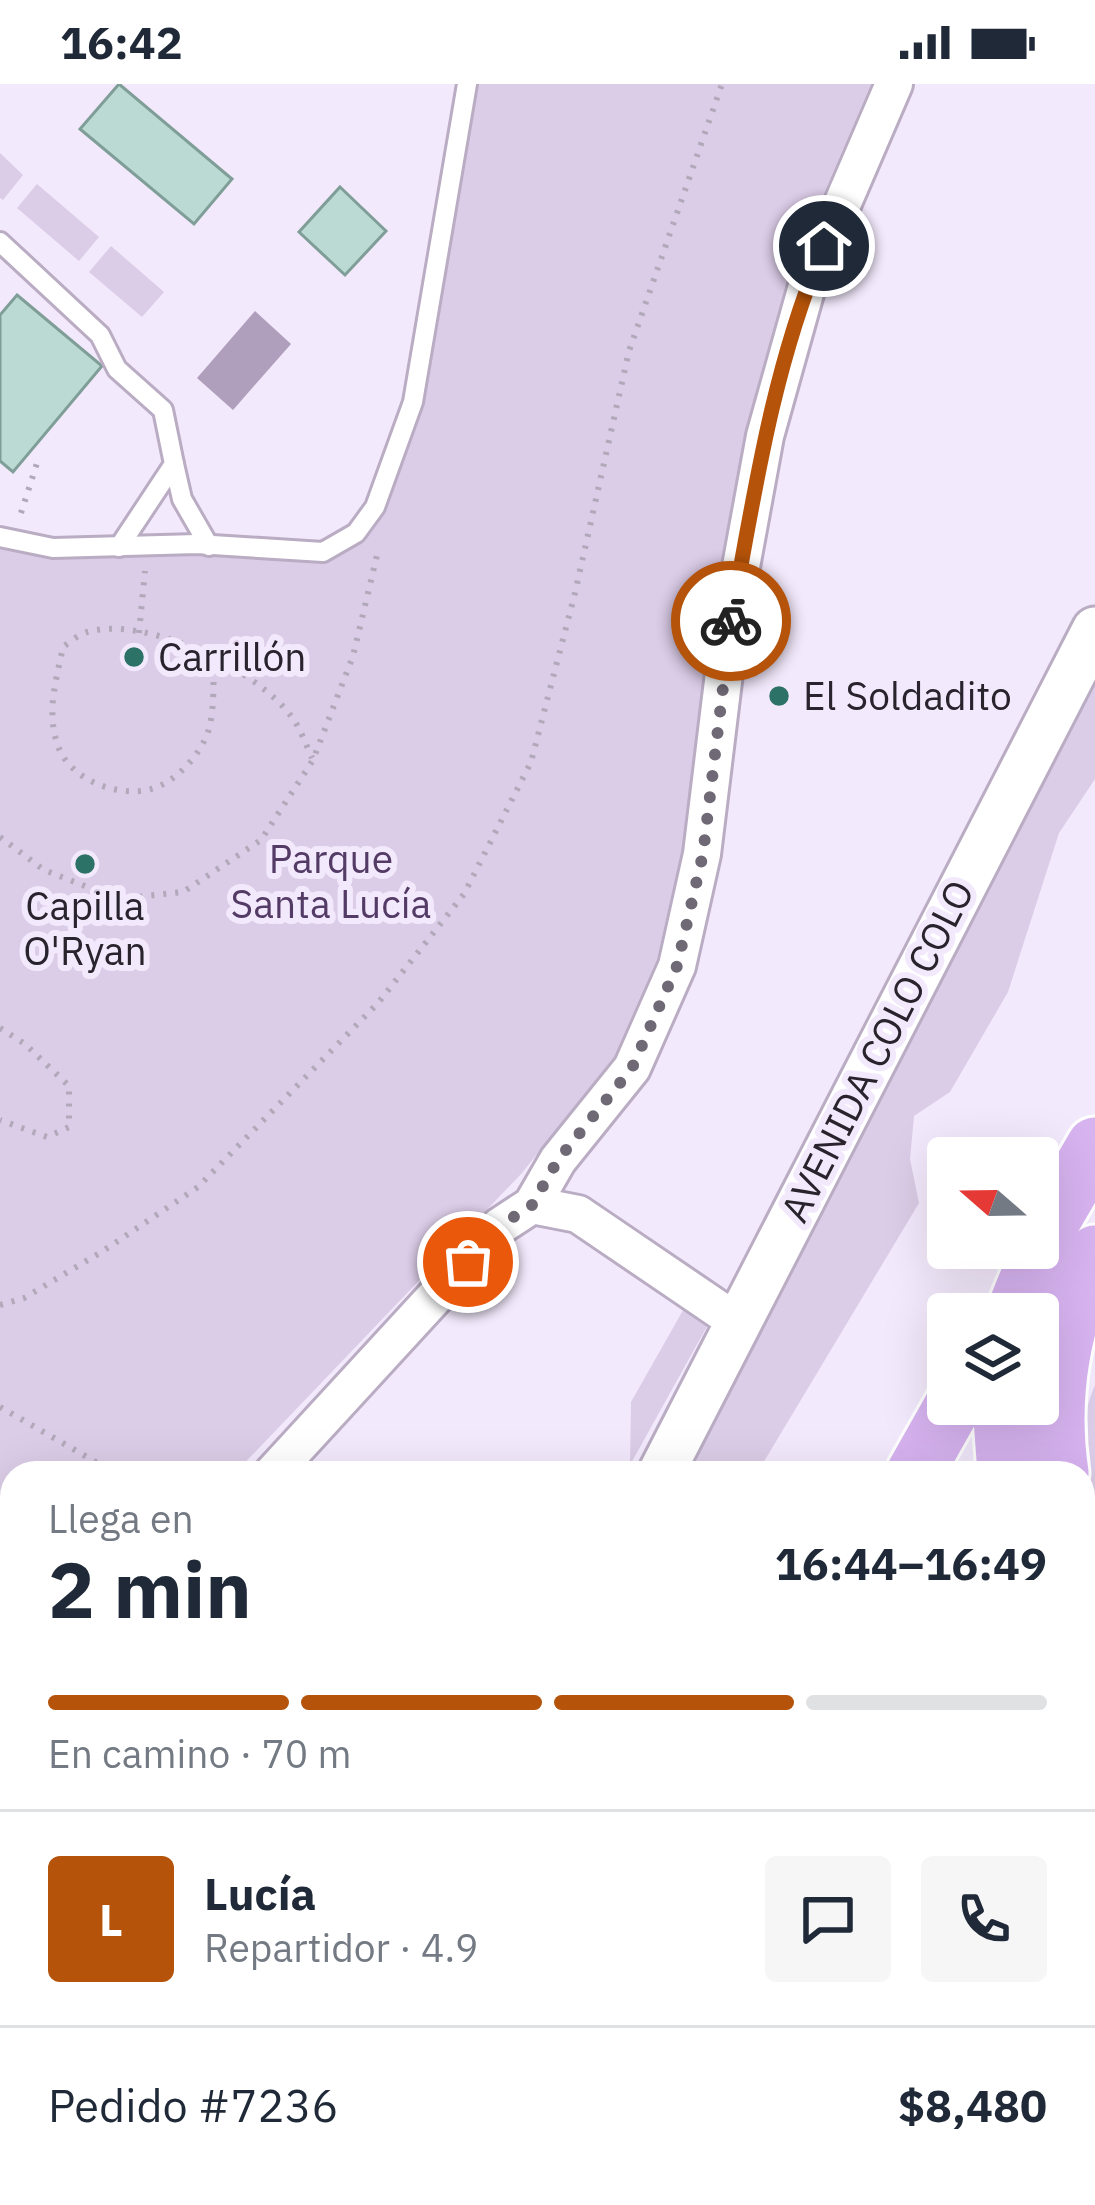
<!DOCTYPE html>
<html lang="es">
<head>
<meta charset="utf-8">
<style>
  body { margin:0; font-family:"IBM Plex Sans",sans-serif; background:#f6f6f7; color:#1f2937; height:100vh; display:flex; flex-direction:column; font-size:45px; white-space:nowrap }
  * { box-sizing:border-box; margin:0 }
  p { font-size:39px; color:#747a83 }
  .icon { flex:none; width:66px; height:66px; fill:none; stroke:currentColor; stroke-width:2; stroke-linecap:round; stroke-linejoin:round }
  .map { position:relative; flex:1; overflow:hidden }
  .drawer { position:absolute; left:0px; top:1377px; width:1095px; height:744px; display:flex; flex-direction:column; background:#fff; border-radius:36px 36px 0 0; box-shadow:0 12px 48px #0002 }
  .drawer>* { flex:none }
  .needle { width:78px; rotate:290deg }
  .controls { position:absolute; left:927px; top:1053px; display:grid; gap:24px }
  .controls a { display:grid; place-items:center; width:132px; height:132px; border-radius:12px; background:#fff; box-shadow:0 12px 48px #0002; font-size:60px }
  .pin { position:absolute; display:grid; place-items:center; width:102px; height:102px; color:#fff; margin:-51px; border:6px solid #fff; border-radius:50%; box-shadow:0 3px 12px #0007 }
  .courier { position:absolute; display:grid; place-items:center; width:120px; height:120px; margin:-60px; border:9px solid #b45309; border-radius:50%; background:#fff; color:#222; box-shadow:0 3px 15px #0007 }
  .headline em { font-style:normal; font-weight:800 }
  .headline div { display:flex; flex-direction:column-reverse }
  .headline { display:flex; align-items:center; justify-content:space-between; height:204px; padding:0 48px }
  h1 { font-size:78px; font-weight:800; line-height:90px }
  .bar { display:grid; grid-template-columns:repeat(4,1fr); gap:18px 12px; align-content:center; height:144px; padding:0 48px }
  .bar i { height:15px; border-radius:9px; background:#e0e1e3 }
  .bar .on { background:#b45309 }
  .bar p { grid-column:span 4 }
  .line { display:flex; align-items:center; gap:30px; padding:0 48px; border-top:3px solid #e0e1e3 }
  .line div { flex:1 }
  .round { display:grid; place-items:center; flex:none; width:126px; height:126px; border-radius:12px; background:#f6f6f7 }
  .status { display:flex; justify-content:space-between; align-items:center; height:84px; padding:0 60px; background:#fff; direction:ltr }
  .status svg { height:33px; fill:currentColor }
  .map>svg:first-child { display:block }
  .green { fill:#dbcce7 }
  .water { fill:#af9ebc }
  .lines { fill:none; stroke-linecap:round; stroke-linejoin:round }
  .stream { stroke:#af9ebc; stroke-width:10 }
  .building { fill:#bbdad3; stroke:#809e98; stroke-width:3 }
  .service-casing { stroke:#b9acc3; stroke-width:24 }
  .minor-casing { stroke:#b9acc3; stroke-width:42 }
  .tertiary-casing { stroke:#b9acc3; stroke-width:51 }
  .secondary-casing { stroke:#b9acc3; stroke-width:57 }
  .primary-casing { stroke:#fff; stroke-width:63 }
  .path { stroke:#b1a9b9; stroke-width:6; stroke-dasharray:3 9; stroke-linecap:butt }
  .service { stroke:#fff; stroke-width:18 }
  .minor { stroke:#fff; stroke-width:36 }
  .tertiary { stroke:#fff; stroke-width:45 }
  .secondary { stroke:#ebd9f8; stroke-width:51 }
  .primary { stroke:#d7b3f0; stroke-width:57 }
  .done { stroke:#6f6875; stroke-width:12; stroke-dasharray:0 21.6 }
  .route { stroke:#b45309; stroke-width:15 }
  .poi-dot { fill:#2d7267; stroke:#f3e9fc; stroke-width:4.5 }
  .labels { text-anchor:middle; stroke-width:12; stroke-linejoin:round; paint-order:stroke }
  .poi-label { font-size:39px; fill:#28232c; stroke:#f3e9fc; text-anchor:start }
  .park-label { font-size:39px; fill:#543b66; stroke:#f3e9fc }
  .street-label { font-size:39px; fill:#28232c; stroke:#f3e9fc }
</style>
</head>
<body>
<div class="status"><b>16:42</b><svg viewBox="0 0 49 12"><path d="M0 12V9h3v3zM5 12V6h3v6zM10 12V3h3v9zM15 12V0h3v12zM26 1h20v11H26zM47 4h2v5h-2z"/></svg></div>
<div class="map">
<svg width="1095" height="2121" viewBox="0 0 1095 2121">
  <rect width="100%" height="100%" fill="#f3e9fc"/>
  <g class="green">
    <path d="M467 0H871L787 195 745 348 709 545 682 766 657 875 614 973 522 1089 235 1389H12V1504L0 1497V453L323 468 356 449 413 318Z"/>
    <path d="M0 69 23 91 3 116 0 114Z"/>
    <path d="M37 100 99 153 79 177 17 124Z"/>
    <path d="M111 162 164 208 142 233 89 188Z"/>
    <path d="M1095 597V695L1059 749 1008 908 950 1008 914 1032 910 1075 919 1119 757 1389H687Z"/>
    <path d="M686 1221 710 1237 630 1381 631 1318Z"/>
    <path d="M1095 1301V1445C1082 1399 1075 1346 1095 1301Z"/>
  </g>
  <path class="water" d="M255 227 291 260 233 326 197 294Z"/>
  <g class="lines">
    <path class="stream" d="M557 2121 565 2109"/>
  </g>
  <g class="building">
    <path d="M119 0 232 95 194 140 80 45Z"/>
    <path d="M340 103 386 147 345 191 299 148Z"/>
    <path d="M17 211 102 282 13 388 0 377V231Z"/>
  </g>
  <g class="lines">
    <g class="service-casing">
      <g id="service">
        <path d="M0 158 100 251 117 285 163 326 174 380 119 463"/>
        <path d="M174 380 182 415 209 462"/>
        <path d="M0 453 53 464 197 460 323 468 356 449 375 423 413 318 467 0"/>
        <path d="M619 2121 628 2109"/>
      </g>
    </g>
    <g class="minor-casing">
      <g id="minor">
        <path d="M532 1121 578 1130 737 1238"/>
        <path d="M273 1389 500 1142 532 1121 558 1076 632 984 677 882 702 770 729 548 765 352 807 202 894 0"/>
        <path d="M1083 1713 1095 1731"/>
        <path d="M1083 1970 1095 1963"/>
        <path d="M1083 2065 1095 2083"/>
        <path d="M902 2109 909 2121"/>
      </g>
    </g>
    <g class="tertiary-casing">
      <g id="tertiary">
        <path d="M661 1389 1095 546"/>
        <path d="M278 2121 285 2109"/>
      </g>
    </g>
    <g class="secondary-casing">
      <path id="secondary" d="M0 1538 12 1546"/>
    </g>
    <g class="primary-casing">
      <g id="primary">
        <path d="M1014 1230 1052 1136 1095 1062"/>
        <path d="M1001 1320 1006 1389"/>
        <path d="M915 1389 954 1320"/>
        <path d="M1060 1389C1049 1314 1061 1238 1095 1170"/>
        <path d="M1083 1476 1095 1502"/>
        <path d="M1083 1584 1095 1604"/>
        <path d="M410 2121 418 2109"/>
      </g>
    </g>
    <g class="path">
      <path d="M21 429 37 379"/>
      <path d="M139 549 145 487"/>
      <path d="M214 574C213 597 215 626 208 648 200 671 175 699 151 705 118 714 70 696 58 662 46 628 56 597 63 563 70 558 79 550 87 548 146 531 256 585 291 632 300 643 306 661 312 674"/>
      <path d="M0 753 44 786 118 815 183 808 261 756 313 676 353 572 378 467"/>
      <path d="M0 944 25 960 69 1002V1043L47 1053 0 1036"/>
      <path d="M0 1221 24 1214 103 1167 198 1103 378 919 464 810 531 678 575 509 629 267 722 0"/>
      <path d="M0 1323 115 1389"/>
      <path d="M0 1442 12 1447"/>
    </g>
    <use href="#service" class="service"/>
    <use href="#minor" class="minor"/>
    <use href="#tertiary" class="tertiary"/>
    <use href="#secondary" class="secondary"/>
    <use href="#primary" class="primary"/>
  </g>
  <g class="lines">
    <path class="done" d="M468 1178 500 1142 532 1121 558 1076 632 984 677 882 703 770 731 537"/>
    <path class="route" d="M731 537C754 411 773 281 824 162"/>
  </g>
  <g class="poi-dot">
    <circle cx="134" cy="573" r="12"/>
    <circle cx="779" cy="612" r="12"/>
    <circle cx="85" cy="780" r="12"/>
  </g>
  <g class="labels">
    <g class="poi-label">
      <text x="158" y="587">Carrillón</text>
      <text x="803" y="626">El Soldadito</text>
      <text x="85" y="836" text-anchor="middle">Capilla<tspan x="85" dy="45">O'Ryan</tspan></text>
    </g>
    <g class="park-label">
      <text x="331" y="789">Parque<tspan x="331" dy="45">Santa Lucía</tspan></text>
    </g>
    <g class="street-label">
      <text transform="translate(877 967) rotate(-63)" y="14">AVENIDA COLO COLO</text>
    </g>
  </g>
</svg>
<div class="controls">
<a><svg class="needle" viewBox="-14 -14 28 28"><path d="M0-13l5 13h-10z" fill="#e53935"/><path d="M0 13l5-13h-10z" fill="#747a83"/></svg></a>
<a><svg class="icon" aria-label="layers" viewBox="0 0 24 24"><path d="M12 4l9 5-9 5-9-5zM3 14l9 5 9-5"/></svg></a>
</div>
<div class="pin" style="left:468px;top:1178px;background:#ea580c"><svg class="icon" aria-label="bag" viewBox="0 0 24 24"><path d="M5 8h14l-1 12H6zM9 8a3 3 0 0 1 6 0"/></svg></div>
<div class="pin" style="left:824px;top:162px;background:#1f2937"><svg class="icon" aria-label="home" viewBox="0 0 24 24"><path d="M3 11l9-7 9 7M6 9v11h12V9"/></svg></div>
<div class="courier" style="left:731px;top:537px"><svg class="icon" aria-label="bike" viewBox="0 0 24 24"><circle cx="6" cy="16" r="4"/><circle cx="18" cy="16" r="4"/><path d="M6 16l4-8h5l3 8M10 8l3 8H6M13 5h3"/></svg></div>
<section class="drawer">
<div class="headline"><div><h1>2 min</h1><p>Llega en</p></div><em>16:44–16:49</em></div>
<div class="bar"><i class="on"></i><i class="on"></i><i class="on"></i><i></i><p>En camino · 70 m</p></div>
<div class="line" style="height:216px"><b class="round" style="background:#b45309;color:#fff">L</b><div><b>Lucía</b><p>Repartidor · 4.9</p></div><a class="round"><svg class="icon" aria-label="chat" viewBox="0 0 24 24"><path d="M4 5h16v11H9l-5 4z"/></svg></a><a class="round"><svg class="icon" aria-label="phone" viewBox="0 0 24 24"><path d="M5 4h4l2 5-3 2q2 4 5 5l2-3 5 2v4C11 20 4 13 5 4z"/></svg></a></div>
<div class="line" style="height:156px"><div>Pedido #7236</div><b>$8,480</b></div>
</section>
</div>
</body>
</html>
